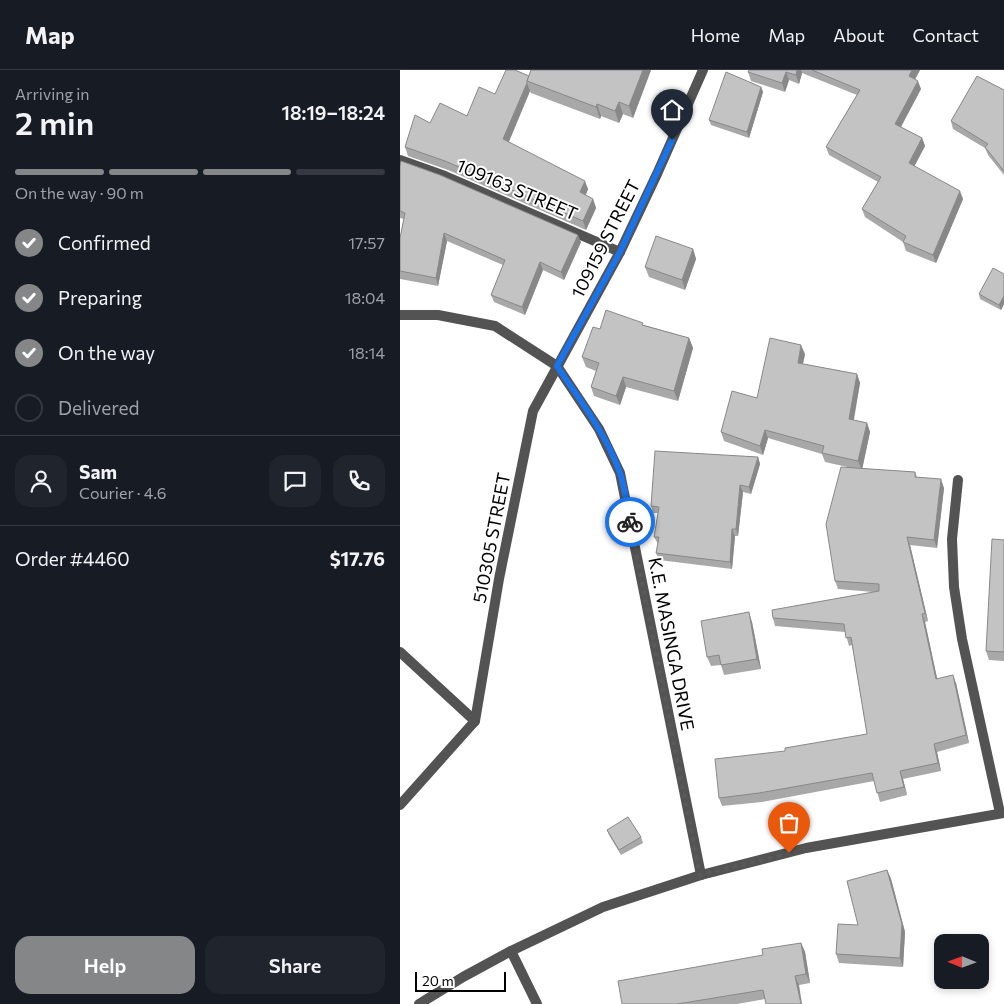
<!DOCTYPE html>
<html lang="en">
<head>
<meta charset="utf-8">
<style>
  body { margin:0; font-family:Commissioner,sans-serif; background:#20242c; color:#f1f3f6; height:100vh; display:flex; flex-direction:column; font-size:19px; white-space:nowrap }
  * { box-sizing:border-box; margin:0 }
  p { font-size:16px; color:#9ea1a6 }
  .icon { flex:none; width:28px; height:28px; fill:none; stroke:currentColor; stroke-width:2; stroke-linecap:round; stroke-linejoin:round }
  .map { position:relative; flex:1; overflow:hidden }
  .details { display:flex; flex-direction:column; background:#171b24; width:400px }
  .details>* { flex:none }
  .needle { width:32px; rotate:271deg }
  .controls { position:absolute; left:534px; top:864px; display:grid; gap:10px }
  .controls a { display:grid; place-items:center; width:55px; height:55px; border-radius:10px; background:#171b24; box-shadow:0 2px 8px #0003; font-size:25px }
  .scale { position:absolute; left:15px; bottom:12px; width:91px; box-sizing:border-box; padding-left:5px; border:2px solid #000; border-top:0; font-size:14px; line-height:18px; white-space:nowrap; color:#000; -webkit-text-stroke:4px #fff; paint-order:stroke }
  .pin { position:absolute; display:grid; place-items:center; width:42px; height:42px; color:#fff; margin:-51px -21px; border-radius:50% 50% 50% 0; rotate:-45deg; box-shadow:0 0 5px #0007 }
  .pin .icon { rotate:45deg }
  .courier { position:absolute; display:grid; place-items:center; width:50px; height:50px; margin:-25px; border:4px solid #1a73e8; border-radius:50%; background:#fff; color:#222; box-shadow:0 1px 6px #0007 }
  .overview em { font-style:normal; font-weight:600 }
  .overview div { display:flex; flex-direction:column-reverse }
  .overview { display:flex; align-items:center; justify-content:space-between; height:85px; padding:0 15px }
  h1 { font-size:32px; font-weight:600; line-height:38px }
  .bar { display:grid; grid-template-columns:repeat(4,1fr); gap:8px 5px; align-content:center; height:60px; padding:0 15px }
  .bar i { height:6px; border-radius:4px; background:#363941 }
  .bar .on { background:#858687 }
  .bar p { grid-column:span 4 }
  .line { display:flex; align-items:center; gap:12px; padding:0 15px; border-top:1px solid #363941 }
  .line div { flex:1 }
  .round { display:grid; place-items:center; flex:none; width:52px; height:52px; border-radius:15px; background:#20242c }
  ol { padding:0 15px; list-style:none }
  li { display:flex; align-items:center; gap:15px; height:55px }
  li p { margin-inline-start:auto }
  li .icon { padding:5px; border-radius:50%; background:#858687; color:#fff; stroke-width:4 }
  li:last-child { color:#9ea1a6 }
  li i { width:28px; height:28px; border:2px solid #363941; border-radius:50% }
  .action { display:flex; gap:10px; margin-top:auto; padding:10px 15px }
  .action a { flex:1; height:58px; border-radius:15px; background:#858687; color:#fff; font-size:20px; font-weight:600; line-height:58px; text-align:center }
  .action a+a { background:#20242c; color:#f1f3f6 }
  header { display:flex; align-items:center; gap:30px; box-sizing:border-box; height:70px; padding:0 25px; background:#171b24; border-bottom:1px solid #363941 }
  header strong { font-size:24px }
  nav { display:flex; gap:28px; margin-inline-start:auto; font-size:18px }
  main { display:flex; flex:1; min-height:0 }
  .map>svg:first-child { display:block }
  .lines { fill:none; stroke-linecap:round; stroke-linejoin:round }
  .minor { stroke:#535353; stroke-width:10 }
  .tertiary { stroke:#535353; stroke-width:10 }
  .wall { fill:#a8a8a8 }
  .shaded-wall { fill:#888 }
  .building { fill:#c3c3c3; stroke:#888 }
  .done { stroke:#595959; stroke-width:5; stroke-dasharray:0 9 }
  .route { stroke:#1a73e8; stroke-width:6 }
  .labels { text-anchor:middle; stroke-width:4; stroke-linejoin:round; paint-order:stroke }
  .street-label { font-size:18px; fill:#000; stroke:#fff }
</style>
</head>
<body>
<header>
<strong>Map</strong>
<nav><a>Home</a><a>Map</a><a>About</a><a>Contact</a></nav>
</header>
<main>
<section class="details">
<div class="overview"><div><h1>2 min</h1><p>Arriving in</p></div><em>18:19–18:24</em></div>
<div class="bar"><i class="on"></i><i class="on"></i><i class="on"></i><i></i><p>On the way · 90 m</p></div>
<ol>
<li><svg class="icon" aria-label="check" viewBox="0 0 24 24"><path d="M5 12l5 5 9-10"/></svg>Confirmed<p>17:57</p></li>
<li><svg class="icon" aria-label="check" viewBox="0 0 24 24"><path d="M5 12l5 5 9-10"/></svg>Preparing<p>18:04</p></li>
<li><svg class="icon" aria-label="check" viewBox="0 0 24 24"><path d="M5 12l5 5 9-10"/></svg>On the way<p>18:14</p></li>
<li><i></i>Delivered</li>
</ol>
<div class="line" style="height:90px"><a class="round"><svg class="icon" aria-label="person" viewBox="0 0 24 24"><circle cx="12" cy="8" r="4"/><path d="M4 21q1-7 8-7t8 7"/></svg></a><div><b>Sam</b><p>Courier · 4.6</p></div><a class="round"><svg class="icon" aria-label="chat" viewBox="0 0 24 24"><path d="M4 5h16v11H9l-5 4z"/></svg></a><a class="round"><svg class="icon" aria-label="phone" viewBox="0 0 24 24"><path d="M5 4h4l2 5-3 2q2 4 5 5l2-3 5 2v4C11 20 4 13 5 4z"/></svg></a></div>
<div class="line" style="height:65px"><div>Order #4460</div><b>$17.76</b></div>
<div class="action"><a>Help</a><a>Share</a></div>
</section>
<div class="map">
<svg width="604" height="934" viewBox="0 0 604 934">
  <rect width="100%" height="100%" fill="#fff"/>
  <g class="lines">
    <g class="minor">
      <path d="M0 90 45 106 220 182"/>
      <path d="M0 245H38L95 256 157 296 199 359 220 403 301 805"/>
      <path d="M558 410 552 469 554 517 562 569 600 743"/>
      <path d="M0 582 75 651"/>
      <path d="M0 735 75 651 99 509 133 341 220 182 257 104 303 0"/>
      <path d="M111 881 137 934"/>
    </g>
    <path class="tertiary" d="M19 934 63 907 111 881 203 837 301 805 406 778 604 743"/>
  </g>
  <g class="wall">
    <path d="M131 0H251L233 48 223 44 219 53 201 46 200 49 131 23 130 21 109 72 188 119 186 125 193 129 196 138 186 160 48 100 8 86 5 77 30 53 67 46 95 24 129 6Z"/>
    <path d="M349 0H520L515 9 521 19 501 57 522 68 525 76 514 96 563 129 536 193 506 181 503 172 465 147 462 139 478 112 429 85 426 77 457 25 402 3 399 14 389 10 385 22 351 11 348 2Z"/>
    <path d="M361 17 363 22 349 68 311 55 309 50Z"/>
    <path d="M604 20V105L588 85 585 78 553 59 551 51Z"/>
    <path d="M0 96 181 172 164 210 143 200 125 245 94 232 91 225 103 195 47 171 38 216 0 209V168L4 149 0 148Z"/>
    <path d="M293 179 296 189 285 220 249 207 245 197Z"/>
    <path d="M604 204V234L601 240 580 229 579 224Z"/>
    <path d="M244 255 289 268 293 278 278 331 226 317 220 335 194 326 191 317 196 301 186 297 182 287 200 259Z"/>
    <path d="M405 284 403 294 457 304 460 313 454 350 467 353 470 362 462 399 515 402 517 407 544 418 537 478 510 475 528 551 525 552 537 609 556 613 569 673 537 682 541 701 503 709 507 725 480 732 474 711 362 732 322 736 319 728 385 681 467 664 452 575 449 576 445 562 375 556 373 548 473 522 438 519 435 511 452 398 425 392 422 384 368 368 363 385 324 371 321 362 357 328Z"/>
    <path d="M358 387 360 394 351 424 343 422 338 466H335L332 499 259 490 256 483 258 474 254 467 258 443H253L251 436Z"/>
    <path d="M604 470V591L589 590 586 581Z"/>
    <path d="M352 552 361 599 324 605 321 595 311 596 307 587Z"/>
    <path d="M207 760 241 767 243 773 221 785 209 765Z"/>
    <path d="M487 800 491 809 505 862 503 897 439 893 436 884 458 855Z"/>
    <path d="M401 873 405 882 410 913 399 915 365 929 337 934H222Z"/>
  </g>
  <g class="shaded-wall">
    <path d="M243 0H251L233 48 229 36Z"/>
    <path d="M397 0H401L402 3 399 14 396 5Z"/>
    <path d="M512 0H520L512 15 509 6Z"/>
    <path d="M386 2 389 10 385 22 382 13Z"/>
    <path d="M518 11 521 19 498 62 495 54Z"/>
    <path d="M127 13 130 21 106 78 103 69Z"/>
    <path d="M361 17 363 22 349 68 347 62Z"/>
    <path d="M219 32 223 44 219 53 215 41Z"/>
    <path d="M197 34 201 46 200 49 196 37Z"/>
    <path d="M522 68 525 76 512 101 509 93Z"/>
    <path d="M185 111 188 119 183 131 180 122Z"/>
    <path d="M560 121 563 129 536 193 533 185Z"/>
    <path d="M193 129 196 138 186 160 183 151Z"/>
    <path d="M44 163 47 171 38 216 36 208Z"/>
    <path d="M178 165 181 172 164 210 161 202Z"/>
    <path d="M293 179 296 189 285 220 282 210Z"/>
    <path d="M140 192 143 200 125 245 122 237Z"/>
    <path d="M604 226V234L601 240 599 235Z"/>
    <path d="M289 268 293 278 278 331 274 321Z"/>
    <path d="M401 275 405 284 401 302 398 293Z"/>
    <path d="M457 304 460 313 452 358 449 349Z"/>
    <path d="M223 307 226 317 220 335 216 326Z"/>
    <path d="M467 353 470 362 462 400 458 391Z"/>
    <path d="M365 360 368 368 363 385 360 376Z"/>
    <path d="M358 387 360 394 351 424 349 417Z"/>
    <path d="M541 409 544 418 537 478 534 470Z"/>
    <path d="M340 415 343 422 338 466 336 459Z"/>
    <path d="M332 459 335 466 332 499 330 492Z"/>
    <path d="M507 467 510 475 528 551 525 543Z"/>
    <path d="M349 542 352 552 361 599 357 589Z"/>
    <path d="M522 544 525 552 539 617 536 609Z"/>
    <path d="M553 605 556 613 569 673 566 665Z"/>
    <path d="M534 674 537 682 541 701 538 693Z"/>
    <path d="M500 701 503 709 507 725 504 717Z"/>
    <path d="M487 800 491 809 505 862 503 897 500 888Z"/>
    <path d="M401 873 405 882 410 913 406 904Z"/>
    <path d="M395 906 399 915 402 934H401Z"/>
  </g>
  <g class="building">
    <path d="M106 0H115L129 6 127 11V13L103 69 185 111 180 122 193 129 183 151 45 91 5 77 15 45 30 53 40 33 67 46 79 17 95 24Z"/>
    <path d="M131 0H243L229 36 219 32 215 41 197 34 196 37 127 11Z"/>
    <path d="M349 0H397L396 5 386 2 382 13 348 2Z"/>
    <path d="M412 0H512L509 6 518 11 495 54 522 68 509 93 560 121 533 185 503 172 506 166 462 139 481 107 426 77 460 20Z"/>
    <path d="M326 2 361 17 347 62 309 50Z"/>
    <path d="M577 6 604 20V101L585 77 588 74 551 51Z"/>
    <path d="M1 91 40 105 178 165 161 202 140 192 122 237 91 225 105 190 44 163 36 208 0 201V168L5 143 0 141V96Z"/>
    <path d="M256 166 293 179 282 210 245 197Z"/>
    <path d="M593 198 604 204V226L599 235 579 224Z"/>
    <path d="M206 240 243 253 242 255 289 268 274 321 223 307 216 326 191 317 199 293 182 287 193 257 200 259Z"/>
    <path d="M370 268 401 275 398 293 457 304 449 349 467 353 458 391 422 383 424 376 365 360 360 376 321 362 332 321 357 328Z"/>
    <path d="M255 381 358 387 349 417 340 415 336 459H332L330 492 256 483 259 467H254L259 437 251 436Z"/>
    <path d="M441 397 515 402V407L541 409 534 470 507 467 525 543 522 544 536 609 553 605 566 665 534 674 538 693 500 701 504 717 477 723 472 703 359 723 319 728 315 689 385 681V678L467 664 451 567 446 568 444 554 373 548 372 540 479 521V514L435 511 426 454Z"/>
    <path d="M592 469 604 470V582L586 581Z"/>
    <path d="M349 542 357 589 321 595 319 585 307 587 301 551Z"/>
    <path d="M228 747 241 767 219 780 207 760Z"/>
    <path d="M487 800 502 854 500 888 436 884 438 854 458 855 447 811Z"/>
    <path d="M401 873 406 904 395 906 401 934H366L363 920 277 934H222L218 911 363 885 362 879Z"/>
  </g>
  <g class="lines">
    <path class="done" d="M230 452 300 805 389 783"/>
    <path class="route" d="M230 452C227 436 225 418 220 403 206 364 180 330 157 296L220 182 272 70"/>
  </g>
  <g class="labels">
    <g class="street-label">
      <text transform="translate(117 120) rotate(23)" y="6">109163 STREET</text>
      <text transform="translate(206 169) rotate(-63)" y="6">109159 STREET</text>
      <text transform="translate(92 468) rotate(-79)" y="6">510305 STREET</text>
      <text transform="translate(271 574) rotate(79)" y="6">K.E. MASINGA DRIVE</text>
    </g>
  </g>
</svg>
<div class="controls">
<a><svg class="needle" viewBox="-14 -14 28 28"><path d="M0-13l5 13h-10z" fill="#e53935"/><path d="M0 13l5-13h-10z" fill="#9ea1a6"/></svg></a>
</div>
<div class="scale">20 m</div>
<div class="pin" style="left:389px;top:783px;background:#ea580c"><svg class="icon" aria-label="bag" viewBox="0 0 24 24"><path d="M5 8h14l-1 12H6zM9 8a3 3 0 0 1 6 0"/></svg></div>
<div class="pin" style="left:272px;top:70px;background:#1f2937"><svg class="icon" aria-label="home" viewBox="0 0 24 24"><path d="M3 11l9-7 9 7M6 9v11h12V9"/></svg></div>
<div class="courier" style="left:230px;top:452px"><svg class="icon" aria-label="bike" viewBox="0 0 24 24"><circle cx="6" cy="16" r="4"/><circle cx="18" cy="16" r="4"/><path d="M6 16l4-8h5l3 8M10 8l3 8H6M13 5h3"/></svg></div>
</div>
</main>
</body>
</html>
